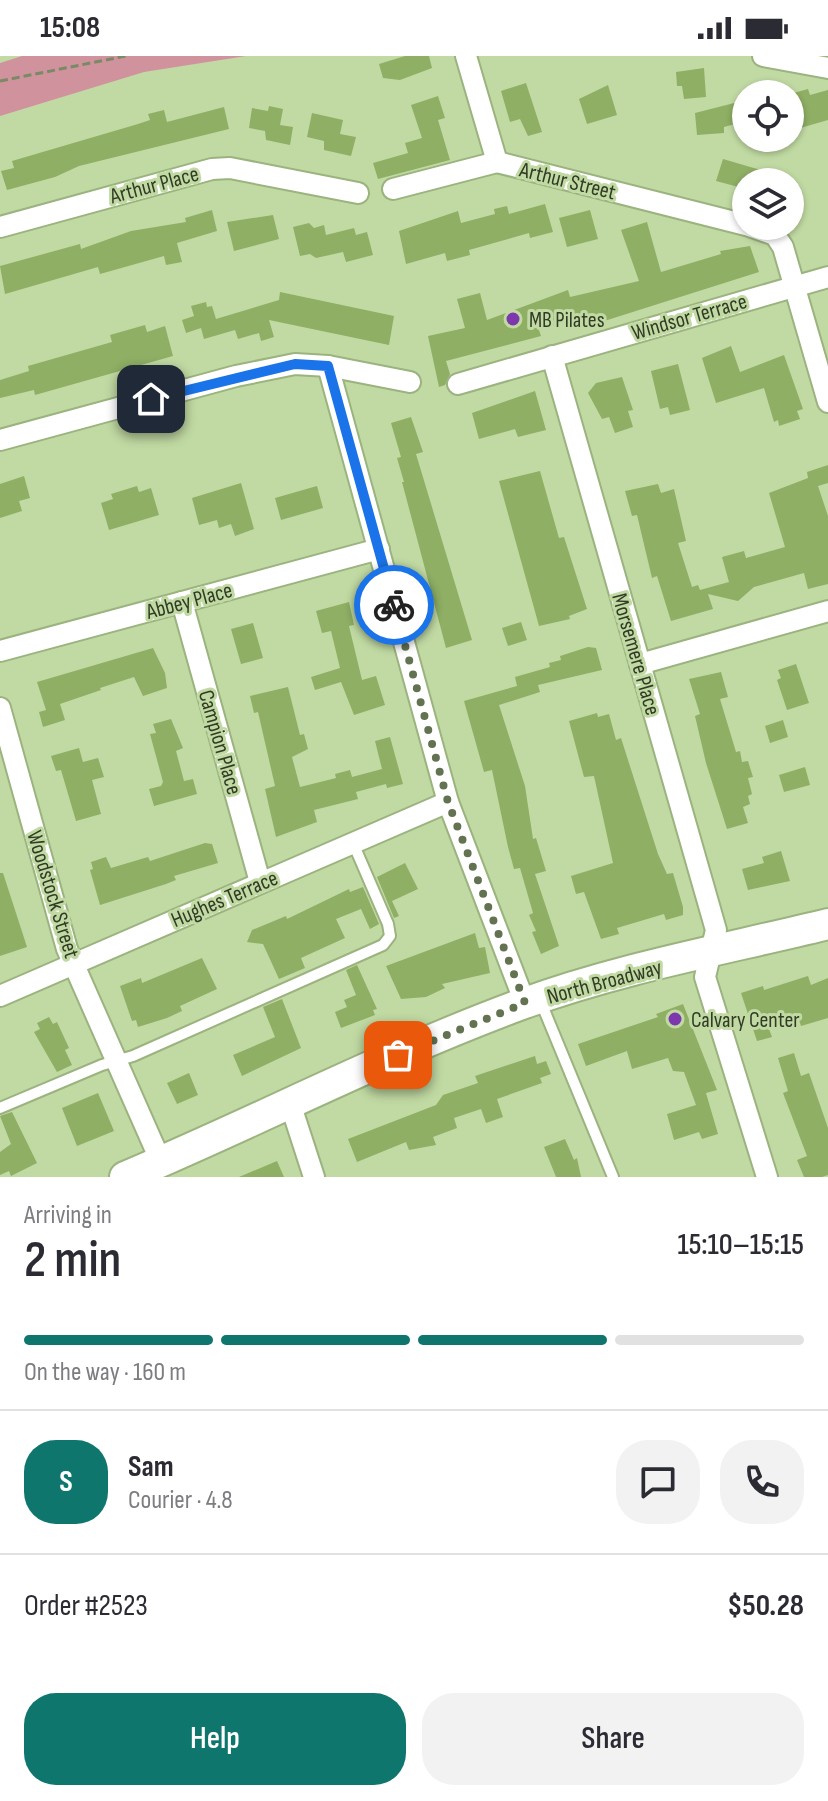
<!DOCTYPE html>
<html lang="en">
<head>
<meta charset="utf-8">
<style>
  body { margin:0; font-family:"Sofia Sans Condensed",sans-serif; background:#f2f2f3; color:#2b2b33; height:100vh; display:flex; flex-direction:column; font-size:30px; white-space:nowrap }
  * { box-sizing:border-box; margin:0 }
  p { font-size:26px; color:#7c7c81 }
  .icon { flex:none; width:44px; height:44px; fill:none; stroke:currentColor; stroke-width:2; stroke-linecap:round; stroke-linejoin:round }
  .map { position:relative; height:1121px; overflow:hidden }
  .sheet { display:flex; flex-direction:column; background:#fff; flex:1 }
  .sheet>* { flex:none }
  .fabs { position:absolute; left:732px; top:24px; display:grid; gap:16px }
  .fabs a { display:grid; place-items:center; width:72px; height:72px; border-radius:50%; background:#fff; box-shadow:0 2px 6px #0004; font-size:40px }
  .pin { position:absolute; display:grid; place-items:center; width:68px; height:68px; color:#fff; margin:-34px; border-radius:16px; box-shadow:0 4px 12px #0006 }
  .courier { position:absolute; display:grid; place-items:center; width:80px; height:80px; margin:-40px; border:6px solid #1a73e8; border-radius:50%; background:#fff; color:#222; box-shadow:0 2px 10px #0007 }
  .headline em { font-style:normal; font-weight:600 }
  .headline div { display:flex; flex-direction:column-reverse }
  .headline { display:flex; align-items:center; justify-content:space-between; height:136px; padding:0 24px }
  h1 { font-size:52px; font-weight:600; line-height:60px }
  .bar { display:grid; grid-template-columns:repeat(4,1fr); gap:12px 8px; align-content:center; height:96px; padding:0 24px }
  .bar i { height:10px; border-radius:6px; background:#e1e1e2 }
  .bar .on { background:#0f766e }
  .bar p { grid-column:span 4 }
  .line { display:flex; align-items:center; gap:20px; padding:0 24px; border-top:2px solid #e1e1e2 }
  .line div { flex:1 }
  .round { display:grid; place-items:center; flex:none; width:84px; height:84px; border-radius:32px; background:#f2f2f3 }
  .primary-button { display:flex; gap:16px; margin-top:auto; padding:16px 24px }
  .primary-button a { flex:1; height:92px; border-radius:32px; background:#0f766e; color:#fff; font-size:32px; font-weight:600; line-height:92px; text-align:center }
  .primary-button a+a { background:#f2f2f3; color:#2b2b33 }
  .status { display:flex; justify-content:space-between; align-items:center; height:56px; padding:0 40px; background:#fff; direction:ltr }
  .status svg { height:22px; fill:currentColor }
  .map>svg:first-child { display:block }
  .green { fill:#d0929d }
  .building { fill:#8faf64 }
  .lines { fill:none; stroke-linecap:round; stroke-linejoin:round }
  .service-casing { stroke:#9bb37e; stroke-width:14 }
  .minor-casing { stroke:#9bb37e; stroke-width:24 }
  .primary-casing { stroke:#9bb37e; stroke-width:34 }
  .path { stroke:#798a64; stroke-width:3; stroke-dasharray:8 4; stroke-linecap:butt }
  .service { stroke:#fff; stroke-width:10 }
  .minor { stroke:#fff; stroke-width:20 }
  .primary { stroke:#fff; stroke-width:30 }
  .done { stroke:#637351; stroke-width:8; stroke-dasharray:0 14.4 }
  .route { stroke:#1a73e8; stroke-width:10 }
  .poi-dot { fill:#7c38ac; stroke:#c1daa3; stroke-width:3 }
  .labels { text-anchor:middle; stroke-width:6; stroke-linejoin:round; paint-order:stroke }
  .street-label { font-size:22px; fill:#313b25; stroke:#c1daa3 }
  .poi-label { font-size:22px; fill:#313b25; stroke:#c1daa3; text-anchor:start }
</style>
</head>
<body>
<div class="status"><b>15:08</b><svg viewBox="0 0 49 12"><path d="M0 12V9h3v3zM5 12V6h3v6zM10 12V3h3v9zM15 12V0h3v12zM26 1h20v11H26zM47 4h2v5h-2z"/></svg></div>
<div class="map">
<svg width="828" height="1121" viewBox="0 0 828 1121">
  <rect width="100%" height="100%" fill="#c1daa3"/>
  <path class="green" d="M22 0H246L144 16 0 60V7Z"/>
  <g class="building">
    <path d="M405 0H429L432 12 400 24 383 22 379 8Z"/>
    <path d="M704 12 706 41 684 43 682 30H677L676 16Z"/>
    <path d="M526 27 542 76 528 80 520 63 510 66 501 35Z"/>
    <path d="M608 29 617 59 587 68 579 43Z"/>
    <path d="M808 33 810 39 828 34V64L790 75V38Z"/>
    <path d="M438 40 445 62 438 64 450 104 378 123 373 107 408 97 405 87 422 82 411 49Z"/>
    <path d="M746 44V65L724 71V77L697 79 695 57Z"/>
    <path d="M269 50 283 53 280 69 293 71 290 89 266 84 265 75 249 72 252 52 268 55Z"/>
    <path d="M224 51 229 73 79 110 55 121 7 134 1 115 14 112 12 105 138 68 150 64 148 58 164 54 167 66Z"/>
    <path d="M312 57 343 64 340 78 356 81 351 100 324 94V85L307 81Z"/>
    <path d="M723 103 788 122V126H746V133L716 125Z"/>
    <path d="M545 148 553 176 530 182 529 177 469 194 470 199 447 205 445 197 406 208 399 175 458 155 461 167 495 158 494 153 507 150 509 158Z"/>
    <path d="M212 154 217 175 177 187 182 206 166 209 164 200 100 218 98 211 5 238 0 210 80 188 81 193 131 175 186 166 185 162Z"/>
    <path d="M590 154 598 183 567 191 559 162Z"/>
    <path d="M273 159 279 183 234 195 227 166Z"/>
    <path d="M647 166 661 216 721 198 720 195 750 190 759 216 598 267 596 258 539 274 541 280 446 305 450 318 445 329 439 331 428 280 465 272 457 243 480 237 487 264 568 234 570 241 639 225 621 174Z"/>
    <path d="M309 167 314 172 324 169 326 179 354 172 356 179 367 176 373 199 346 206 343 196 316 202 310 198 300 200 293 171Z"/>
    <path d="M280 236 394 260 389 289 269 264 274 281 261 285 259 277 238 283 235 274 204 283 201 272 186 277 182 264 194 260 191 250 206 246 207 251 212 250 216 263 279 244Z"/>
    <path d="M145 269 147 276 165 270 173 300 35 339 34 334 0 342V324L29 315 28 310 112 286 110 279Z"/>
    <path d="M731 290 740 316 784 299 803 353 797 355 800 363 779 370 778 364 774 366 764 332 716 347 702 302Z"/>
    <path d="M678 308 690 354 670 359 668 351 660 353 651 315Z"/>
    <path d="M622 321 633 354 628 355 633 371 615 377 609 361 602 363 588 337 596 327Z"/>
    <path d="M535 335 546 374 518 381 515 373 479 383 472 357Z"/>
    <path d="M411 361 423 396 416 398 472 584 446 592 402 426H404L397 402 401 401 391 367Z"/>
    <path d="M828 409V427L818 430 828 460V528L808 533 804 517 754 531 738 545 708 538 713 553 671 565 657 520 652 522 637 459 632 460 625 435 658 428 661 437 674 433 686 485 678 487 692 531 698 529 700 534 729 526 722 501 744 495 746 502 785 491 769 437 808 422 807 416Z"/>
    <path d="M540 415 559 482 564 481 587 553 569 560 570 563 539 570 499 425Z"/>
    <path d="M24 420 30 442 19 445 22 455 0 462V428Z"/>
    <path d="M241 427 254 473 235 480 231 468 219 472 217 464 199 469 192 442Z"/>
    <path d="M137 430 139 436 151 432 159 459 109 474 101 447 113 443 111 438Z"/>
    <path d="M317 430 323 452 281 464 275 442Z"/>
    <path d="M349 546 354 569 349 570 362 624 376 620 385 649 354 659 341 626 315 634 311 621 340 612 331 575 322 577 316 555Z"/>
    <path d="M521 566 527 584 508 590 502 572Z"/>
    <path d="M253 567 263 602 241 608 231 573Z"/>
    <path d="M588 591 596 592 602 614 538 629 540 636 499 649 525 730 533 783 536 782 546 815 535 818 559 890 541 898 532 876 536 875 529 859 533 857 520 812 514 813 508 791 492 714 484 716 464 645 517 630 515 621 550 611 549 607 561 604 560 600Z"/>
    <path d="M153 592 165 617 167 632 143 640 134 621 100 632 101 634 60 648 65 664 43 671 39 656 46 654 37 626Z"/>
    <path d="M796 608 809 647 787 654 777 624 781 622 778 614Z"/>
    <path d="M721 616 728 641 720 643 736 696 740 695 742 706 748 705 753 721 748 722 752 738 748 740 750 748 743 751 748 767 727 773 706 707 695 660 700 658 689 623Z"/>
    <path d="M288 631 300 679 304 678 308 693 292 701 300 731 336 722 335 718 350 714 352 721 382 713 375 685 390 681 403 728 387 732 386 728 356 736 358 743 314 754 317 766 276 781 265 733 275 730 258 656 254 657 250 640Z"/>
    <path d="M597 657 598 661 609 658 616 684 621 682 658 798 667 818 673 817 683 851V859L666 864 664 858 617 872 619 878 601 883 584 836 576 838 571 820 613 807 594 720 584 721 569 665Z"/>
    <path d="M171 663 183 692 176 695 184 725 193 723 197 738 154 750 149 733 161 730 163 726 150 678 156 677 153 668Z"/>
    <path d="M783 664 788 681 770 687 765 670Z"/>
    <path d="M79 692 83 706 98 702 104 721 92 724 101 758 76 765 61 714 56 715 51 700Z"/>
    <path d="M805 711 810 729 784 736 779 719Z"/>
    <path d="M205 787 212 788 218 807 174 820 176 824 166 828 100 849 90 814 93 813 91 806 106 801 111 812 148 801 150 805Z"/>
    <path d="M781 795 790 825 748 834 742 813 764 807 762 801Z"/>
    <path d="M405 807 418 833 392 845 399 860 394 862 377 821Z"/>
    <path d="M0 817H3L27 891 0 900Z"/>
    <path d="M363 831 379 868 370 873 361 853 336 863 345 882 301 902 305 912 279 923 263 888 247 886 252 874 286 860 287 863 349 833 350 836Z"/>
    <path d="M475 877 479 892 485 891 490 917 442 928 445 932 426 941 401 943 386 910Z"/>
    <path d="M202 902 217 933 180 950 182 955 167 962 138 971 136 964 132 965 120 930 141 922 142 927Z"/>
    <path d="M357 909 377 953 373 954 375 959 341 972 335 956 347 951 344 944 356 939 346 914Z"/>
    <path d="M808 920 811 929 828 922V962L801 970 799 964 769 973 772 981 757 985 741 937 763 930 764 934Z"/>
    <path d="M282 943 301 992 242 1020 233 999 275 981 263 951Z"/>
    <path d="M683 948 717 1034 706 1037 718 1078 702 1083 699 1076 674 1084 667 1058 696 1049 684 1016 673 1015 668 1002 632 1013 627 995 586 1010 578 988 658 961 656 958Z"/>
    <path d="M49 961 53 968 57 966 69 992 65 994 72 1009 57 1016 34 976 40 973 37 967Z"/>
    <path d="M794 997 801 1020 809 1017 828 1072V1119L822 1121H804L797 1104 807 1100 783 1037 788 1035 778 1002Z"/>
    <path d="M535 1000 537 1008 546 1005 551 1018 540 1022 542 1027 497 1043 503 1061 486 1067 481 1053 454 1062 457 1072 433 1081 436 1089 409 1094 406 1086 357 1106 348 1083 436 1049 443 1039 478 1027 475 1020Z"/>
    <path d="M189 1017 198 1039 177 1048 167 1027Z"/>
    <path d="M98 1037 114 1075 77 1090 62 1052Z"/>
    <path d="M12 1056 37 1107 11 1120 9 1115 0 1119V1096L11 1088 0 1060Z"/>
    <path d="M565 1083 574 1104 577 1102 581 1121H556L544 1091Z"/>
    <path d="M277 1105 284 1121H239Z"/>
  </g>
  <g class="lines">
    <g class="service-casing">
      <g id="service">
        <path d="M540 944 613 1121"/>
        <path d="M0 1052 102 1009 133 1000 383 889 390 880 388 868 353 787"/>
      </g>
    </g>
    <g class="minor-casing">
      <g id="minor">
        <path d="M466 0 497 106 746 169"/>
        <path d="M763 0 828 12"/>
        <path d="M393 133 497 106"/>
        <path d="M749 170 775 179 783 191 828 346"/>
        <path d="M0 171 212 113 230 112 358 137"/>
        <path d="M552 300 716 874 705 921 767 1121"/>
        <path d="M328 310 448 746 525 947"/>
        <path d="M458 328 828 221"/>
        <path d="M0 384 236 320 295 308 328 310 410 326"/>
        <path d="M182 546 260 826"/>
        <path d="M0 595 379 493"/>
        <path d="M640 608 828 555"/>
        <path d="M0 652 67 893 161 1106"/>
        <path d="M0 940 448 746"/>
        <path d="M290 1047 314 1121"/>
      </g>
    </g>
    <g class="primary-casing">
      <path id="primary" d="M125 1121C258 1065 386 998 522 948 620 912 726 893 828 868"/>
    </g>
    <path class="path" d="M0 25 126 0"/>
    <use href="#service" class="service"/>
    <use href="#minor" class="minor"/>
    <use href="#primary" class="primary"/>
  </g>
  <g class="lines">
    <path class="done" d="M394 549 448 746 525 947 398 999"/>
    <path class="route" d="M151 343 295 308 328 310 394 549"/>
  </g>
  <g class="poi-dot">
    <circle cx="513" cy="263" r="8"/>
    <circle cx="675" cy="963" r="8"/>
  </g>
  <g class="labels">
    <g class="street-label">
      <text transform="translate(568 124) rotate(14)" y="8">Arthur Street</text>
      <text transform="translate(154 128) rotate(-15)" y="8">Arthur Place</text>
      <text transform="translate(689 260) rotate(-16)" y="8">Windsor Terrace</text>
      <text transform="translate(189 544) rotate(-15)" y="8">Abbey Place</text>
      <text transform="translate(637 598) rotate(74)" y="8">Morsemere Place</text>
      <text transform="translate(221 686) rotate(74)" y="8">Campion Place</text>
      <text transform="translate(54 838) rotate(73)" y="8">Woodstock Street</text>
      <text transform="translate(224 842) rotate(-23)" y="8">Hughes Terrace</text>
      <text transform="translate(604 925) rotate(-15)" y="8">North Broadway</text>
    </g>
    <g class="poi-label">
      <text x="529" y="271">MB Pilates</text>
      <text x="691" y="971">Calvary Center</text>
    </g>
  </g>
</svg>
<div class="fabs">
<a><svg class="icon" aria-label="locate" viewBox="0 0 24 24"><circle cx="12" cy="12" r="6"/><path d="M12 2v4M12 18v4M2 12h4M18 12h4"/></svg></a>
<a><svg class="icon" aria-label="layers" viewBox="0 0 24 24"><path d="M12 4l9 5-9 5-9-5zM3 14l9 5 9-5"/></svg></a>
</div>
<div class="pin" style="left:398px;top:999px;background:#ea580c"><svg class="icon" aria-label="bag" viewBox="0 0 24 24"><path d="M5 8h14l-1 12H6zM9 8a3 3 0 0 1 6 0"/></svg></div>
<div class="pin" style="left:151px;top:343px;background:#1f2937"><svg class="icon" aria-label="home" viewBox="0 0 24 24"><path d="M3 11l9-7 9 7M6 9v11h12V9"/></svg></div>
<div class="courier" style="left:394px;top:549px"><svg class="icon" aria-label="bike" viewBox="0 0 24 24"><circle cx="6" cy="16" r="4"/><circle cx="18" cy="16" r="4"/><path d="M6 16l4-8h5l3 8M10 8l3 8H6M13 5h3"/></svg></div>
</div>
<section class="sheet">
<div class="headline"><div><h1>2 min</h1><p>Arriving in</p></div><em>15:10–15:15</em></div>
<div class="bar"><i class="on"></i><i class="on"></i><i class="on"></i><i></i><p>On the way · 160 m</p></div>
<div class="line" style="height:144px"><b class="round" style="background:#0f766e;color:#fff">S</b><div><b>Sam</b><p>Courier · 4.8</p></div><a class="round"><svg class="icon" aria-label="chat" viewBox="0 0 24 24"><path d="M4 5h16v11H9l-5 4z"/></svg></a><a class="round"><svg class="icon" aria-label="phone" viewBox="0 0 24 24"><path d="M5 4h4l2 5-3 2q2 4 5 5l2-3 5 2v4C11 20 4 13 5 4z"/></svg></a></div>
<div class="line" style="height:104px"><div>Order #2523</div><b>$50.28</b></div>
<div class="primary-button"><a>Help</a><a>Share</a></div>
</section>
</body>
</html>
